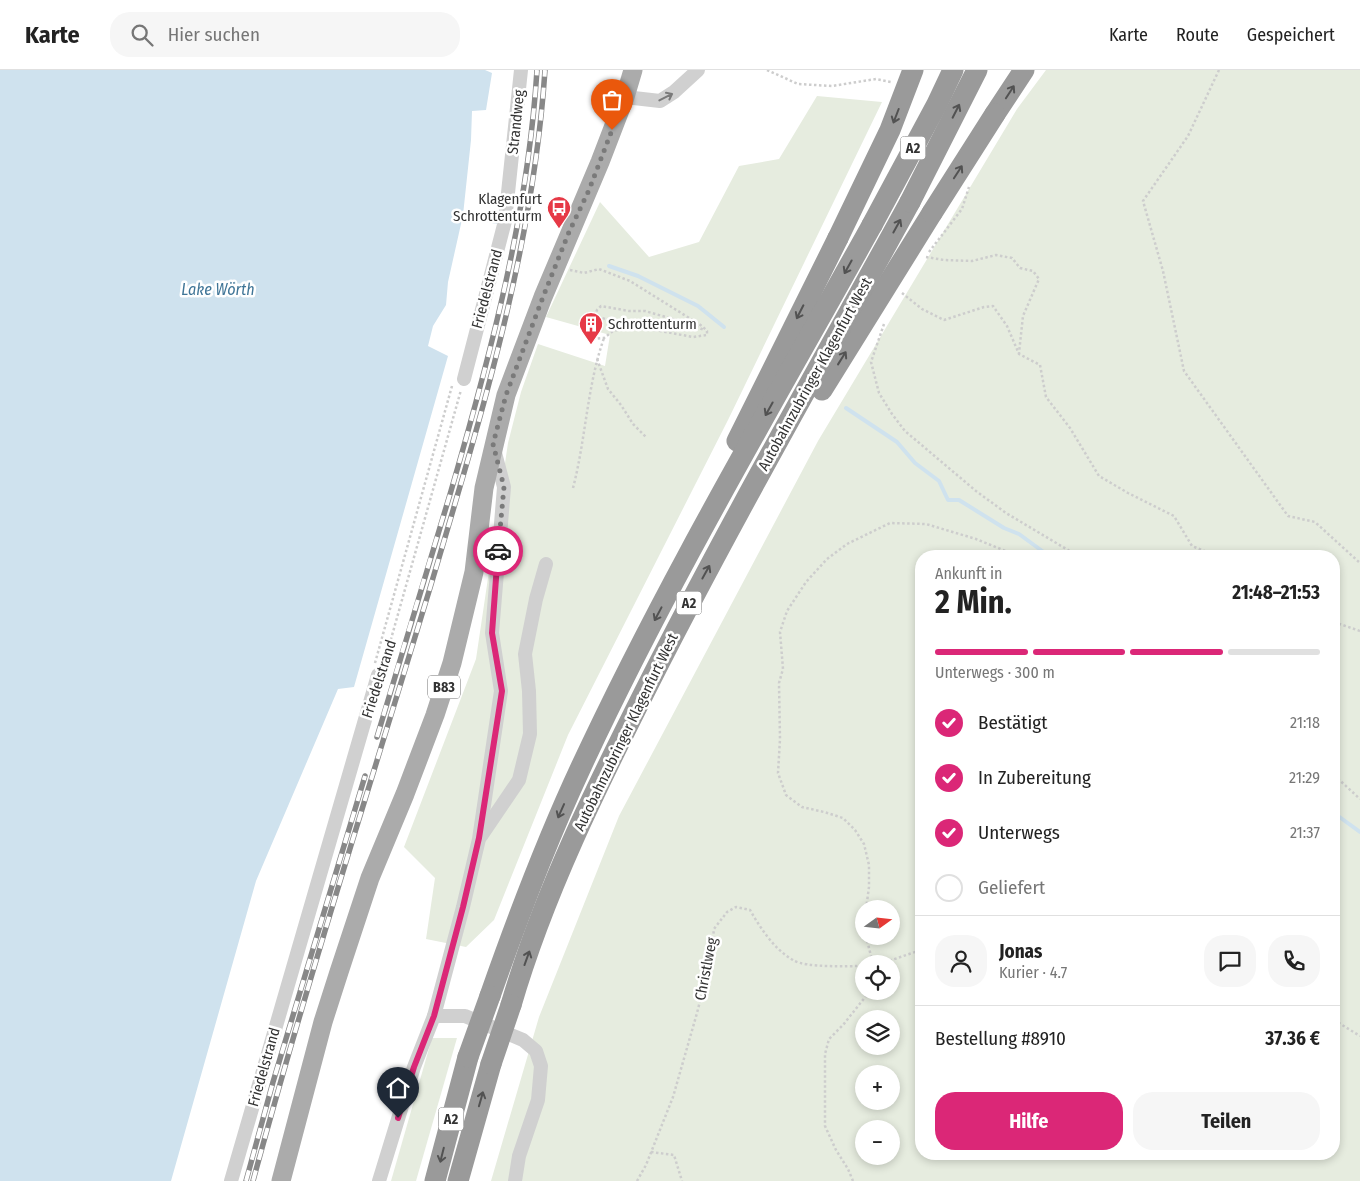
<!DOCTYPE html>
<html lang="de">
<head>
<meta charset="utf-8">
<style>
  body { margin:0; font-family:"Fira Sans Condensed",sans-serif; background:#f6f6f6; color:#222; height:100vh; display:flex; flex-direction:column; font-size:19px; white-space:nowrap }
  * { box-sizing:border-box; margin:0 }
  p { font-size:16px; color:#767676 }
  .icon { flex:none; width:28px; height:28px; fill:none; stroke:currentColor; stroke-width:2; stroke-linecap:round; stroke-linejoin:round }
  .map { position:relative; flex:1; overflow:hidden }
  .sheet { position:absolute; left:915px; top:480px; width:425px; height:610px; display:flex; flex-direction:column; background:#fff; border-radius:20px; box-shadow:0 2px 8px #0003 }
  .sheet>* { flex:none }
  .needle { width:32px; rotate:75deg }
  .fabs { position:absolute; left:855px; top:830px; display:grid; gap:10px }
  .fabs a { display:grid; place-items:center; width:45px; height:45px; border-radius:50%; background:#fff; box-shadow:0 2px 8px #0003; font-size:25px }
  .pin { position:absolute; display:grid; place-items:center; width:42px; height:42px; color:#fff; margin:-51px -21px; border-radius:50% 50% 50% 0; rotate:-45deg; box-shadow:0 0 5px #0007 }
  .pin .icon { rotate:45deg }
  .courier { position:absolute; display:grid; place-items:center; width:50px; height:50px; margin:-25px; border:4px solid #db2777; border-radius:50%; background:#fff; color:#222; box-shadow:0 1px 6px #0007 }
  .overview em { font-style:normal; font-weight:700 }
  .overview div { display:flex; flex-direction:column-reverse }
  .overview { display:flex; align-items:center; justify-content:space-between; height:85px; padding:0 20px }
  h1 { font-size:32px; font-weight:700; line-height:38px }
  .bar { display:grid; grid-template-columns:repeat(4,1fr); gap:8px 5px; align-content:center; height:60px; padding:0 20px }
  .bar i { height:6px; border-radius:4px; background:#e0e0e0 }
  .bar .on { background:#db2777 }
  .bar p { grid-column:span 4 }
  .line { display:flex; align-items:center; gap:12px; padding:0 20px; border-top:1px solid #e0e0e0 }
  .line div { flex:1 }
  .round { display:grid; place-items:center; flex:none; width:52px; height:52px; border-radius:20px; background:#f6f6f6 }
  ol { padding:0 20px; list-style:none }
  li { display:flex; align-items:center; gap:15px; height:55px }
  li p { margin-inline-start:auto }
  li .icon { padding:5px; border-radius:50%; background:#db2777; color:#fff; stroke-width:4 }
  li:last-child { color:#767676 }
  li i { width:28px; height:28px; border:2px solid #e0e0e0; border-radius:50% }
  .cta { display:flex; gap:10px; margin-top:auto; padding:10px 20px }
  .cta a { flex:1; height:58px; border-radius:20px; background:#db2777; color:#fff; font-size:20px; font-weight:700; line-height:58px; text-align:center }
  .cta a+a { background:#f6f6f6; color:#222 }
  header { display:flex; align-items:center; gap:30px; box-sizing:border-box; height:70px; padding:0 25px; background:#fff; border-bottom:1px solid #e0e0e0 }
  header strong { font-size:24px }
  nav { display:flex; gap:28px; margin-inline-start:auto; font-size:18px }
  .search { width:350px; height:45px; background:#f6f6f6; display:flex; align-items:center; gap:12px; box-sizing:border-box; padding:0 18px; border-radius:20px; color:#767676; font-size:19px }
  .map>svg:first-child { display:block }
  .green { fill:#e6ecdf; fill-rule:evenodd }
  .water { fill:#cfe2ee }
  .lines { fill:none; stroke-linecap:round; stroke-linejoin:round }
  .stream { stroke:#cfe2ee; stroke-width:4 }
  .path { stroke:#cdcdcd; stroke-width:2.5; stroke-dasharray:2.5 2.5; stroke-linecap:butt }
  .minor { stroke:#d0d0d0; stroke-width:14 }
  .major { stroke:#ababab; stroke-width:19 }
  .highway { stroke:#9a9a9a; stroke-width:21 }
  .rail-casing { stroke:#888; stroke-width:5.5 }
  .rail { stroke:#fff; stroke-width:4; stroke-dasharray:11; stroke-linecap:butt }
  .highway-bridge { stroke:#9a9a9a; stroke-width:21 }
  .oneway { stroke:#525252 }
  .oneway2 { stroke:#7a7a7a }
  .done { stroke:#7a7a7a; stroke-width:5; stroke-dasharray:0 9 }
  .route { stroke:#db2777; stroke-width:6 }
  .labels { text-anchor:middle; stroke-width:5; stroke-linejoin:round; paint-order:stroke }
  .shield { fill:#fff; stroke:#707070; stroke-width:1 }
  .shield-label { font-size:14px; font-weight:bold; fill:#333 }
  .street-label { font-size:15px; fill:#333; stroke:#fff }
  .poi-label { font-size:15px; fill:#333; stroke:#fff; text-anchor:end }
  .water-label { font-size:16px; font-style:italic; fill:#3f7597; stroke:#fff }
</style>
</head>
<body>
<header>
<strong>Karte</strong>
<div class="search"><svg class="icon" aria-label="search" viewBox="0 0 24 24"><circle cx="10" cy="10" r="6"/><path d="M15 15l6 6"/></svg>Hier suchen</div>
<nav><a>Karte</a><a>Route</a><a>Gespeichert</a></nav>
</header>
<div class="map">
<svg width="1360" height="1111" viewBox="0 0 1360 1111">
  <rect width="100%" height="100%" fill="#fff"/>
  <g class="green">
    <path d="M1046 0H1360V1111H491L539 947 619 746 818 371 1017 39ZM921 486H1334V1084H921ZM864 839H891V866H864ZM864 894H891V921H864ZM864 949H891V976H864ZM864 1004H891V1031H864ZM864 1059H891V1086H864Z"/>
    <path d="M817 26 882 32 728 350 568 665 494 850 466 877 426 869 435 808 404 777 476 589 508 373 521 322 538 274 605 296 610 265 546 247 600 132 649 187 699 172 739 96 779 89Z"/>
    <path d="M432 968H457L416 1111H391Z"/>
  </g>
  <path class="water" d="M0 0H485L492 3 486 40 472 41 471 70 463 145 448 212 446 235 433 256 428 276 448 286 354 617 338 619 256 811 171 1111H0Z"/>
  <g class="lines">
    <g class="stream">
      <path d="M463 145 497 152"/>
      <path d="M609 196 638 206 698 236 724 257"/>
      <path d="M846 338 897 372 915 393 939 411 948 430H959L1004 458 1019 464 1049 486"/>
      <path d="M1334 743 1360 762"/>
    </g>
    <g class="path">
      <path d="M767 0 798 14 832 16 876 9 891 12"/>
      <path d="M1219 0 1188 66 1143 131 1163 201 1184 301 1288 446 1315 452 1360 493"/>
      <path d="M929 182 962 139 969 117"/>
      <path d="M926 187 944 190 972 191 996 185 1012 188 1020 198 1033 201 1039 209 1023 246 1019 283"/>
      <path d="M570 200 584 203 599 199 630 211 702 256 707 261V265L693 267 633 256 613 261 604 268 592 269"/>
      <path d="M902 223 922 239 944 250 984 237 993 236 1007 256 1019 284 1040 295 1046 327 1070 358 1099 406 1128 423 1174 446 1192 476 1217 486"/>
      <path d="M884 254 871 292 879 323 892 344 905 361 976 421 1006 443 1078 486"/>
      <path d="M622 259 609 250 595 246 597 240 601 236 629 241H645L690 254 704 260"/>
      <path d="M597 289 608 319 621 335 633 354 646 367"/>
      <path d="M573 418C586 368 587 316 604 268"/>
      <path d="M1334 552 1360 561"/>
      <path d="M375 593 452 316 454 315"/>
      <path d="M384 594 461 320"/>
      <path d="M1334 705 1360 729"/>
      <path d="M866 839 869 817V795L864 774 855 760 843 748 824 742 802 737 786 725 778 703 780 669 779 613 783 599 780 562 787 541 806 512 827 489 847 474 890 453 926 454 976 469 1018 486"/>
      <path d="M864 854V859"/>
      <path d="M866 866 873 894"/>
      <path d="M880 894 921 880"/>
      <path d="M1334 950 1360 966"/>
      <path d="M651 1082 674 1085 682 1111"/>
      <path d="M637 1111 646 1095 673 1027 697 943 710 892 714 859 727 842 736 837 750 840C761 859 774 879 793 890 805 898 849 896 864 896"/>
      <path d="M853 1111 848 1099 836 1080 825 1056V984L829 969 843 955 870 921"/>
    </g>
    <g class="minor">
      <path d="M625 27 660 31 674 22 698 0"/>
      <path d="M464 309 505 151 521 0"/>
      <path d="M481 766 519 710 530 664 529 621 525 584 536 529 546 494"/>
      <path d="M434 946 463 837 479 769 501 621 492 563 504 417 494 379"/>
      <path d="M231 1111 378 605"/>
      <path d="M379 1111 414 997 434 946H465L523 970 536 981 541 996 538 1030 519 1086 515 1111"/>
    </g>
    <path class="major" d="M281 1111 323 952 339 902 370 808 405 724 435 645 452 593 474 502 484 418 506 325 543 227 600 92 625 27 633 0"/>
    <g class="highway">
      <path d="M995 44 1024 0"/>
      <path d="M822 320 932 143"/>
      <path d="M737 371 838 168"/>
      <path d="M490 926C517 849 546 772 581 697 667 512 773 333 872 155"/>
      <path d="M511 935C544 822 597 716 650 611 732 449 823 291 910 132"/>
      <path d="M435 1111 468 987"/>
      <path d="M458 1111 491 994"/>
    </g>
    <g class="rail-casing">
      <g id="rail">
        <path d="M377 667C401 585 426 503 451 421 491 283 528 144 537 0"/>
        <path d="M246 1111 273 1012 365 706"/>
        <path d="M253 1111C307 912 370 715 430 518 481 346 533 180 545 0"/>
      </g>
    </g>
    <use href="#rail" class="rail"/>
    <g class="highway-bridge">
      <path d="M910 132 977 0"/>
      <path d="M932 143 995 44"/>
      <path d="M872 155 937 34 953 0"/>
      <path d="M838 168 890 60 913 0"/>
      <path d="M468 987 490 926"/>
      <path d="M491 994 511 935"/>
    </g>
  </g>
  <defs><path id="oneway-shaft" d="M-6 0H5M1.5-3L5.5 0L1.5 3" fill="none" stroke-width="1.6" stroke-linecap="round" stroke-linejoin="round" transform="scale(1.25)"/></defs>
  <g class="oneway">
    <use href="#oneway-shaft" transform="translate(1010 22) rotate(-57)"/>
    <use href="#oneway-shaft" transform="translate(956 41) rotate(-63)"/>
    <use href="#oneway-shaft" transform="translate(896 46) rotate(111)"/>
    <use href="#oneway-shaft" transform="translate(958 102) rotate(-57)"/>
    <use href="#oneway-shaft" transform="translate(897 156) rotate(-61)"/>
    <use href="#oneway-shaft" transform="translate(848 197) rotate(119)"/>
    <use href="#oneway-shaft" transform="translate(800 242) rotate(117)"/>
    <use href="#oneway-shaft" transform="translate(842 288) rotate(-58)"/>
    <use href="#oneway-shaft" transform="translate(769 339) rotate(119)"/>
    <use href="#oneway-shaft" transform="translate(706 502) rotate(-61)"/>
    <use href="#oneway-shaft" transform="translate(658 544) rotate(118)"/>
    <use href="#oneway-shaft" transform="translate(561 741) rotate(114)"/>
    <use href="#oneway-shaft" transform="translate(527 888) rotate(-70)"/>
    <use href="#oneway-shaft" transform="translate(481 1029) rotate(-74)"/>
    <use href="#oneway-shaft" transform="translate(442 1085) rotate(104)"/>
  </g>
  <use class="oneway2" href="#oneway-shaft" transform="translate(666 27) rotate(-27)"/>
  <g class="lines">
    <path class="done" d="M498 481 504 417 493 374 506 325 543 227 569 162 589 120 612 60"/>
    <path class="route" d="M398 1048 414 997 434 946 463 837 479 768 502 621 492 563 498 481"/>
  </g>
  <defs>
    <g id="bus-pin" transform="scale(1.25)"><path d="M0 17L-7.5 6A9.5 9.5 0 1 1 7.5 6Z" fill="#e63946" stroke="#fff"/><path d="M-5-6H5V4H4V6H2V4H-2V6H-4V4H-5ZM-3.5-4V0h7V-4ZM-3.5 1.2v1.5H-2V1.2ZM2 1.2v1.5H3.5V1.2Z" fill="#fff"/></g>
    <g id="building-pin" transform="scale(1.25)"><path d="M0 17L-7.5 6A9.5 9.5 0 1 1 7.5 6Z" fill="#e63946" stroke="#fff"/><path d="M-4-6H4V6H1V3H-1V6H-4ZM-2.5-4.3h1.7v1.8h-1.7ZM.8-4.3h1.7v1.8H.8ZM-2.5-1h1.7V.8h-1.7ZM.8-1h1.7V.8H.8Z" fill="#fff"/></g>
  </defs>
  <g fill-rule="evenodd">
    <use href="#bus-pin" x="559" y="138"/>
    <use href="#building-pin" x="591" y="254"/>
  </g>
  <g class="labels">
    <g class="shield">
      <rect x="900.5" y="66.5" width="25" height="23" rx="4"/>
      <rect x="676.5" y="521.5" width="25" height="23" rx="4"/>
      <rect x="428" y="605.5" width="32" height="23" rx="4"/>
      <rect x="438.5" y="1037.5" width="25" height="23" rx="4"/>
    </g>
    <g class="shield-label">
      <text x="913" y="83">A2</text>
      <text x="689" y="538">A2</text>
      <text x="444" y="622">B83</text>
      <text x="451" y="1054">A2</text>
    </g>
    <g class="street-label">
      <text transform="translate(516 52) rotate(-84)" y="5">Strandweg</text>
      <text transform="translate(487 219) rotate(-75)" y="5">Friedelstrand</text>
      <text transform="translate(815 304) rotate(-61)" y="5">Autobahnzubringer Klagenfurt West</text>
      <text transform="translate(379 609) rotate(-72)" y="5">Friedelstrand</text>
      <text transform="translate(626 662) rotate(-64)" y="5">Autobahnzubringer Klagenfurt West</text>
      <text transform="translate(706 899) rotate(-79)" y="5">Christlweg</text>
      <text transform="translate(264 997) rotate(-74)" y="5">Friedelstrand</text>
    </g>
    <g class="poi-label">
      <text x="542" y="134">Klagenfurt<tspan x="542" dy="17">Schrottenturm</tspan></text>
      <text x="608" y="259" text-anchor="start">Schrottenturm</text>
    </g>
    <g class="water-label">
      <text x="218" y="225">Lake Wörth</text>
    </g>
  </g>
</svg>
<div class="fabs">
<a><svg class="needle" viewBox="-14 -14 28 28"><path d="M0-13l5 13h-10z" fill="#e53935"/><path d="M0 13l5-13h-10z" fill="#767676"/></svg></a>
<a><svg class="icon" aria-label="locate" viewBox="0 0 24 24"><circle cx="12" cy="12" r="6"/><path d="M12 2v4M12 18v4M2 12h4M18 12h4"/></svg></a>
<a><svg class="icon" aria-label="layers" viewBox="0 0 24 24"><path d="M12 4l9 5-9 5-9-5zM3 14l9 5 9-5"/></svg></a>
<a>+</a>
<a>−</a>
</div>
<div class="pin" style="left:612px;top:60px;background:#ea580c"><svg class="icon" aria-label="bag" viewBox="0 0 24 24"><path d="M5 8h14l-1 12H6zM9 8a3 3 0 0 1 6 0"/></svg></div>
<div class="pin" style="left:398px;top:1048px;background:#1f2937"><svg class="icon" aria-label="home" viewBox="0 0 24 24"><path d="M3 11l9-7 9 7M6 9v11h12V9"/></svg></div>
<div class="courier" style="left:498px;top:481px"><svg class="icon" aria-label="car" viewBox="0 0 24 24"><path d="M5 17H2v-5l4-1 3-4h7l3 4 3 1v5h-3M9 17h6M6 11h13"/><circle cx="7" cy="17" r="2"/><circle cx="17" cy="17" r="2"/></svg></div>
<section class="sheet">
<div class="overview"><div><h1>2 Min.</h1><p>Ankunft in</p></div><em>21:48–21:53</em></div>
<div class="bar"><i class="on"></i><i class="on"></i><i class="on"></i><i></i><p>Unterwegs · 300 m</p></div>
<ol>
<li><svg class="icon" aria-label="check" viewBox="0 0 24 24"><path d="M5 12l5 5 9-10"/></svg>Bestätigt<p>21:18</p></li>
<li><svg class="icon" aria-label="check" viewBox="0 0 24 24"><path d="M5 12l5 5 9-10"/></svg>In Zubereitung<p>21:29</p></li>
<li><svg class="icon" aria-label="check" viewBox="0 0 24 24"><path d="M5 12l5 5 9-10"/></svg>Unterwegs<p>21:37</p></li>
<li><i></i>Geliefert</li>
</ol>
<div class="line" style="height:90px"><a class="round"><svg class="icon" aria-label="person" viewBox="0 0 24 24"><circle cx="12" cy="8" r="4"/><path d="M4 21q1-7 8-7t8 7"/></svg></a><div><b>Jonas</b><p>Kurier · 4.7</p></div><a class="round"><svg class="icon" aria-label="chat" viewBox="0 0 24 24"><path d="M4 5h16v11H9l-5 4z"/></svg></a><a class="round"><svg class="icon" aria-label="phone" viewBox="0 0 24 24"><path d="M5 4h4l2 5-3 2q2 4 5 5l2-3 5 2v4C11 20 4 13 5 4z"/></svg></a></div>
<div class="line" style="height:65px"><div>Bestellung #8910</div><b>37.36 €</b></div>
<div class="cta"><a>Hilfe</a><a>Teilen</a></div>
</section>
</div>
</body>
</html>
